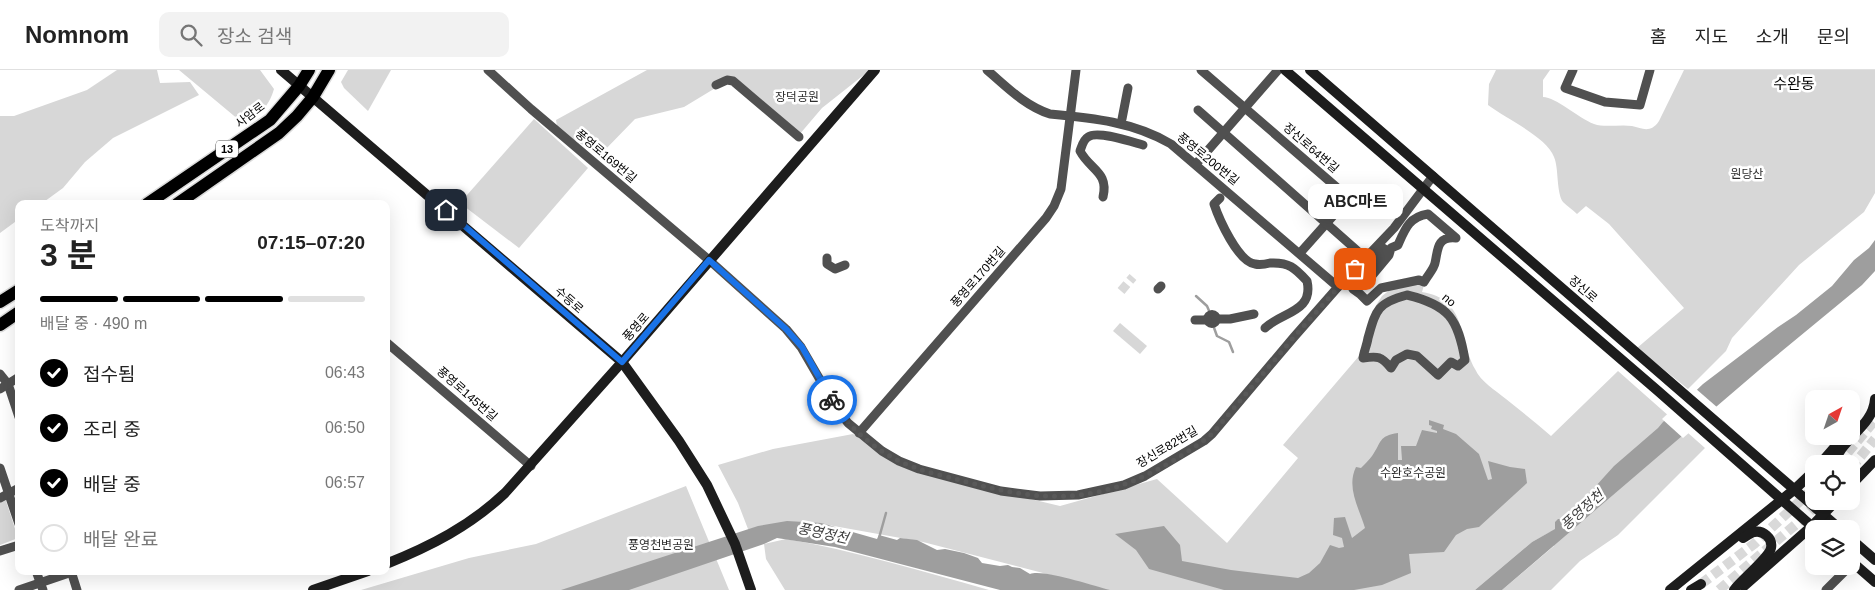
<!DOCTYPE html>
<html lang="ko">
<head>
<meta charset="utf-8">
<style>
  body { margin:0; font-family:Arial,"Noto Sans KR",sans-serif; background:#f2f2f2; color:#222; height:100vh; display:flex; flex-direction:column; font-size:19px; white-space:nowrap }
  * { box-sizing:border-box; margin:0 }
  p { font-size:16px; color:#767676 }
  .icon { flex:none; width:28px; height:28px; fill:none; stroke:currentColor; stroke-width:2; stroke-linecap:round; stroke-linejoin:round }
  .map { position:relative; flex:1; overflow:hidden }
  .details { position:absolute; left:15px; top:130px; width:375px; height:375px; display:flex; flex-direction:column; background:#fff; border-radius:10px; box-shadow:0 5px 20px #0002 }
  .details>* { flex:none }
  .needle { width:32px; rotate:40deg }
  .controls { position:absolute; left:1805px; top:320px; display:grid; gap:10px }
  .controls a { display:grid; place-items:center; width:55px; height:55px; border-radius:10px; background:#fff; box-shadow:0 5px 20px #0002; font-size:25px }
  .pin { position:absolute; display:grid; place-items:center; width:42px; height:42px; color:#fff; margin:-21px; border-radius:10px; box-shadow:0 2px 8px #0006 }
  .courier { position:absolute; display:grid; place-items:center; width:50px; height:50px; margin:-25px; border:4px solid #1a73e8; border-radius:50%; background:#fff; color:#222; box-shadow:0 1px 6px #0007 }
  .bubble { position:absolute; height:35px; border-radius:10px; background:#fff; box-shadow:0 5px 20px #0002; font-size:16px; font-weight:700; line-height:35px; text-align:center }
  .summary em { font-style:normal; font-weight:700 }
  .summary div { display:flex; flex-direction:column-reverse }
  .summary { display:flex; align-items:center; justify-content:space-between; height:85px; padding:0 25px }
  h1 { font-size:32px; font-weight:700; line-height:38px }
  .bar { display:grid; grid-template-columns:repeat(4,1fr); gap:8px 5px; align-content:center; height:60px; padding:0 25px }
  .bar i { height:6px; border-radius:4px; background:#e0e0e0 }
  .bar .selected { background:#000 }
  .bar p { grid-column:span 4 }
  ol { padding:0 25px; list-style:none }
  li { display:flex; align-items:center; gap:15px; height:55px }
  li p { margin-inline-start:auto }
  li .icon { padding:5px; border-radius:50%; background:#000; color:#fff; stroke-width:4 }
  li:last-child { color:#767676 }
  li i { width:28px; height:28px; border:2px solid #e0e0e0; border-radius:50% }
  header { display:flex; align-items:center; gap:30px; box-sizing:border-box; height:70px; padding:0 25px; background:#fff; border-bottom:1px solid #e0e0e0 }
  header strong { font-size:24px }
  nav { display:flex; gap:28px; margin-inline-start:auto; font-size:18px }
  .search { width:350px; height:45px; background:#f2f2f2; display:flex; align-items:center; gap:12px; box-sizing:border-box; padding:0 18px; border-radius:10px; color:#767676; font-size:19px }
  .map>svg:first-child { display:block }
  .green { fill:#d7d7d7 }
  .water { fill:#9e9e9e }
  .pier { fill:#fff }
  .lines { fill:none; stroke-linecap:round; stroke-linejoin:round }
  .stream { stroke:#9e9e9e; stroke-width:2.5 }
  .street-tunnel { stroke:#d9d9d9; stroke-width:9; stroke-dasharray:9 4.5; stroke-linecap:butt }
  .secondary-tunnel { stroke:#d9d9d9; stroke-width:10; stroke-dasharray:10 5; stroke-linecap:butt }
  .primary-casing { stroke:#dbdbdb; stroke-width:15 }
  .street { stroke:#505050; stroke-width:9 }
  .secondary { stroke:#1d1d1d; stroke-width:10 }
  .primary { stroke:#000; stroke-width:12 }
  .done { stroke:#595959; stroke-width:5; stroke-dasharray:0 9 }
  .route { stroke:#1a73e8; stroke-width:6 }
  .labels { text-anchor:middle; stroke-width:5; stroke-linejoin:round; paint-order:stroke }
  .shield { fill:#fff; stroke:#4c4c4c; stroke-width:1 }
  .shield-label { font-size:11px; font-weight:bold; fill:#000 }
  .park-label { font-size:12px; fill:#2e2e2e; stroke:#fff }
  .street-label { font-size:12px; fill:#000; stroke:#fff }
  .water-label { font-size:14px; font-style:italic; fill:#3f3f3f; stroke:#fff }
  .quarter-label { font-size:15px; fill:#000; stroke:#fff }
</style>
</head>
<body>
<header>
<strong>Nomnom</strong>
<div class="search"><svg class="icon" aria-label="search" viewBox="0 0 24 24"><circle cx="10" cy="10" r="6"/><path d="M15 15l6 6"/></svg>장소 검색</div>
<nav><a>홈</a><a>지도</a><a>소개</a><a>문의</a></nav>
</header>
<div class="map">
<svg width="1875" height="520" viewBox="0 0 1875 520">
  <rect width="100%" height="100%" fill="#fff"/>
  <g class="green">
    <path d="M117 0H157L160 13 190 12 199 25 113 68 85 92 63 118 41 134H19V149L0 163V46H14L87 20Z"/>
    <path d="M179 0H260L274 19C268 39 260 42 245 55Z"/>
    <path d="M348 0H391L368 41 344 18 341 12Z"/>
    <path d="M647 0H870L822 38 799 65 727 11 684 37 635 49 601 84 558 62 556 50Z"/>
    <path d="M1496 0H1550L1543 10V27C1556 27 1578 48 1594 54 1605 58 1620 54 1632 56 1643 59 1651 63 1659 51L1684 0H1875V123L1864 142 1799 195 1732 268 1726 281 1688 319 1637 278 1684 238 1609 154 1586 136 1577 144C1573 140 1567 136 1563 132 1556 122 1559 98 1554 87 1547 67 1505 48 1488 35L1489 14Z"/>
    <path d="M534 49 588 98 519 178 460 133Z"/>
    <path d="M1425 212 1422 222C1467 229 1458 268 1475 299 1481 312 1495 320 1506 329 1521 341 1536 353 1551 366L1618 301 1705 378 1618 465 1580 491 1551 520H1502L1554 476 1550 462 1532 472 1475 520H1103L1074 511 923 472 828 455 748 459 738 433 718 395 773 379 853 364 913 401 1060 436 1157 409 1227 473 1298 388 1283 375 1365 279 1375 237 1382 226 1391 219Z"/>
    <path d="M1120 253 1147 276 1140 284 1113 261Z"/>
    <path d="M686 416 729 520H361L469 488 536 474Z"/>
    <path d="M5 428 18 468 0 475V432Z"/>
    <path d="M786 469C855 481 922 501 989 520H785L766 489 764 474Z"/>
  </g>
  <g class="water">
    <path d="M1875 170V201L1862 215 1765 295 1502 520H1475L1532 472 1555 459V452L1558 449H1566L1614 396 1658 358 1663 352 1703 314 1778 257 1796 245 1832 216 1854 190 1869 178Z"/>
    <path d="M1429 350 1444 355 1443 359 1456 364 1479 384 1488 410 1492 409 1488 391 1510 397 1525 399 1527 413 1479 457 1467 459 1456 465 1444 482 1409 484 1411 503 1382 515 1354 520H1224L1149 499 1136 480 1115 464 1164 456 1180 475 1182 491 1231 500 1298 508 1309 503 1320 493 1330 475 1339 478 1344 477 1342 468 1333 465 1334 448 1345 447 1352 468 1365 458C1359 438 1346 417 1356 397L1361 398C1365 394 1369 390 1372 386 1382 372 1378 366 1398 363V390H1402L1401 376H1416L1422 360 1437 363V361L1431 359 1432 356 1429 355Z"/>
    <path d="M787 451 821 453 877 469 879 465 897 470 900 468 917 470 937 480 945 479 964 483 978 488 982 493 1000 496 1008 495 1012 497 1020 498 1030 504C1044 499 1093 516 1110 520H1000L835 477 777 468 764 474 629 520H561L758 456Z"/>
  </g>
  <path class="pier" d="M1695 318 1718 338 1683 368 1662 349Z"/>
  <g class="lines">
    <g class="stream">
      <path d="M1196 226 1207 236 1210 243H1214L1218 246"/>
      <path d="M1217 252 1213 255 1217 266 1229 272 1233 282"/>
      <path d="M879 468 886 443"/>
    </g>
    <path class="street-tunnel" d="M1121 221 1133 207"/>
    <g class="secondary-tunnel">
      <path d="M1838 394 1875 350"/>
      <path d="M1851 398 1875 369"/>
      <path d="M1701 514 1754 474 1814 418"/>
      <path d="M1719 520 1801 450 1820 431"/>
    </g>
    <g class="primary-casing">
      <g id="primary">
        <path d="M147 134 270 50 299 16 309 0"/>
        <path d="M177 134 279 63 297 46 313 27 329 0"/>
        <path d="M0 232 19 220"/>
        <path d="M0 255 19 242"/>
      </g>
    </g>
    <g class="street">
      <path d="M488 0 531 39 709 190 786 259 801 277 837 339 848 353 882 381 899 391 919 399 1001 421 1040 426 1078 425 1124 415 1145 406 1204 371 1212 364 1294 267 1338 217 1394 158 1433 106"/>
      <path d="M987 0C1007 17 1025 36 1050 44 1093 48 1134 52 1171 74L1338 217"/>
      <path d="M1201 0 1349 128 1300 183"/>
      <path d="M1573 0 1565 18 1605 32 1640 35 1650 0"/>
      <path d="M716 15 727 10 733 11 799 67"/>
      <path d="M1198 40 1361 184"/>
      <path d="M1122 49 1128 18"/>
      <path d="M1196 94 1278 0"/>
      <path d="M1103 127C1109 102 1090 100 1080 81 1082 76 1083 70 1088 67 1097 60 1132 72 1143 75"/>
      <path d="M1220 128 1214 134C1219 149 1238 192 1255 194 1260 195 1266 194 1270 193 1289 192 1295 198 1307 211 1314 242 1282 242 1265 258"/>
      <path d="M1428 144 1456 168C1436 166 1438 181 1435 193 1434 199 1427 206 1424 212L1419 210 1381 218 1367 231 1360 224 1353 219 1362 203 1383 178 1386 180 1365 206 1369 209 1389 185 1391 178 1398 175C1405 159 1409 147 1428 144Z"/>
      <path d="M827 188V194L835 199 845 195"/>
      <path d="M1158 219 1161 216"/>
      <path d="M1407 225C1449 235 1458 249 1465 290L1458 296 1451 292 1438 305 1417 286 1407 284 1396 290 1391 298C1381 286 1378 286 1363 288 1364 281 1367 275 1368 268 1376 240 1377 233 1407 225Z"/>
      <circle cx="1212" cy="249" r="4.5"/>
      <path d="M1216 249H1230L1254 244"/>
      <path d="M1195 250H1207"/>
      <path d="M386 272 531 396"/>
      <path d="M0 304 8 314 19 347"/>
      <path d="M0 319 19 307"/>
      <path d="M859 363 1046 148 1054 136 1061 119 1076 0"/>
      <path d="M0 398 19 454"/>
      <path d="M0 428 19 418"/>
      <path d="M0 481 19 475"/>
      <path d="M36 501 43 520"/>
      <path d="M71 501 77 520"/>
      <path d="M19 520 72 502"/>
      <path d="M1826 520 1846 500"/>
    </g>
    <g class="secondary">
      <path d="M281 0 622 292 679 371 707 415 735 474 751 520"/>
      <path d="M1285 0 1658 321 1815 459"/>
      <path d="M1310 0 1840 459"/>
      <path d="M1820 394 1840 371"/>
      <path d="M1835 394C1838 370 1873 358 1875 329"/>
      <path d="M1851 415 1875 390"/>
      <path d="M1851 469 1875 490"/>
      <path d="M1851 491 1875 512"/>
      <path d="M386 494C431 476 470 456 505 423L622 292 875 0"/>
      <path d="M1744 516 1812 456 1836 431"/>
      <path d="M313 520 368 501"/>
      <path d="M1670 520 1795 419 1814 401"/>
      <path d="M1691 520 1701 514"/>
      <path d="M1734 520C1741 510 1769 488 1771 478 1773 468 1763 460 1754 462 1750 463 1747 466 1743 468"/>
    </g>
    <use href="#primary" class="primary"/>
  </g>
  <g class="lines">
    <path class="done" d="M832 330C850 361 884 388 919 399 933 404 949 407 963 411 1008 423 1052 432 1098 422 1139 413 1180 389 1212 364L1294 267 1355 199"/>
    <path class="route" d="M446 140 622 292 709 190 786 259 802 277 832 330"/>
  </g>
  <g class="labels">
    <rect class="shield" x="216" y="70.5" width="22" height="17" rx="4"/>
    <g class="shield-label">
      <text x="227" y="83">13</text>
    </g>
    <g class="park-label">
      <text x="797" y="31">장덕공원</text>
      <text x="1747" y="108">원당산</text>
      <text x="1413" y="407">수완호수공원</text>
      <text x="661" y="479">풍영천변공원</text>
    </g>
    <g class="street-label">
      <text transform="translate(250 45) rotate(-37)" y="4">사암로</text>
      <text transform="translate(1311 78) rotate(41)" y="4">장신로64번길</text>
      <text transform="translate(606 86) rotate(40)" y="4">풍영로169번길</text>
      <text transform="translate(1208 89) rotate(39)" y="4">풍영로200번길</text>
      <text transform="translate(978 207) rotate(-49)" y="4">풍영로170번길</text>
      <text transform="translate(1583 219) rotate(41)" y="4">장신로</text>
      <text transform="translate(569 230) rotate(41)" y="4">수등로</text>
      <text transform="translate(1449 230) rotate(40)" y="4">no</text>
      <text transform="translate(636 257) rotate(-49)" y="4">풍영로</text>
      <text transform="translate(467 324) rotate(41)" y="4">풍영로145번길</text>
      <text transform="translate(1167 377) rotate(-31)" y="4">장신로82번길</text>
    </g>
    <g class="water-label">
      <text transform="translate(1582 440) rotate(-42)" y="5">풍영정천</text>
      <text transform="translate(823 463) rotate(12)" y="5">풍영정천</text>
    </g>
    <g class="quarter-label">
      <text x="1794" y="19">수완동</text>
    </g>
  </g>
</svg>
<div class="controls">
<a><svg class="needle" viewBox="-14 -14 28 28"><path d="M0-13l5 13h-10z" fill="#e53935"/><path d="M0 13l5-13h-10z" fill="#767676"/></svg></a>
<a><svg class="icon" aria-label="locate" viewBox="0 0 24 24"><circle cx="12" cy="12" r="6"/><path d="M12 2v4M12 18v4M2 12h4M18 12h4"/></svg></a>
<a><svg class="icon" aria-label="layers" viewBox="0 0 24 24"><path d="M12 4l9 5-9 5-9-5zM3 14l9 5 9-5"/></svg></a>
</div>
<div class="pin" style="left:1355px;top:199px;background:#ea580c"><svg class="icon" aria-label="bag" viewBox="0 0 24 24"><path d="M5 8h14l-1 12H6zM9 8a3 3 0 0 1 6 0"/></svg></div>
<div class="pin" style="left:446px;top:140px;background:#1f2937"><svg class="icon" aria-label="home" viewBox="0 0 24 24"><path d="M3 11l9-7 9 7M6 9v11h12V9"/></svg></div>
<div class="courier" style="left:832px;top:330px"><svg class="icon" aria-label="bike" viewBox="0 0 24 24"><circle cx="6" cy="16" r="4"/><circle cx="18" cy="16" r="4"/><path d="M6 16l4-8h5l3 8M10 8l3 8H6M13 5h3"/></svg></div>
<div class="bubble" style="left:1308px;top:114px;width:95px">ABC마트</div>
<section class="details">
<div class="summary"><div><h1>3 분</h1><p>도착까지</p></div><em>07:15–07:20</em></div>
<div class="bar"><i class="selected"></i><i class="selected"></i><i class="selected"></i><i></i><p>배달 중 · 490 m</p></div>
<ol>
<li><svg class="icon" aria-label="check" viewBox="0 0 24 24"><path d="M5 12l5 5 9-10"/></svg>접수됨<p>06:43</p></li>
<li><svg class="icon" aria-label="check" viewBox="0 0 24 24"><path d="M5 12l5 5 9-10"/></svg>조리 중<p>06:50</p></li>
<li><svg class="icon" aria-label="check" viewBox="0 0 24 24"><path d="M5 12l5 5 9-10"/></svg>배달 중<p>06:57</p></li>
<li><i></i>배달 완료</li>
</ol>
</section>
</div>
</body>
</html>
